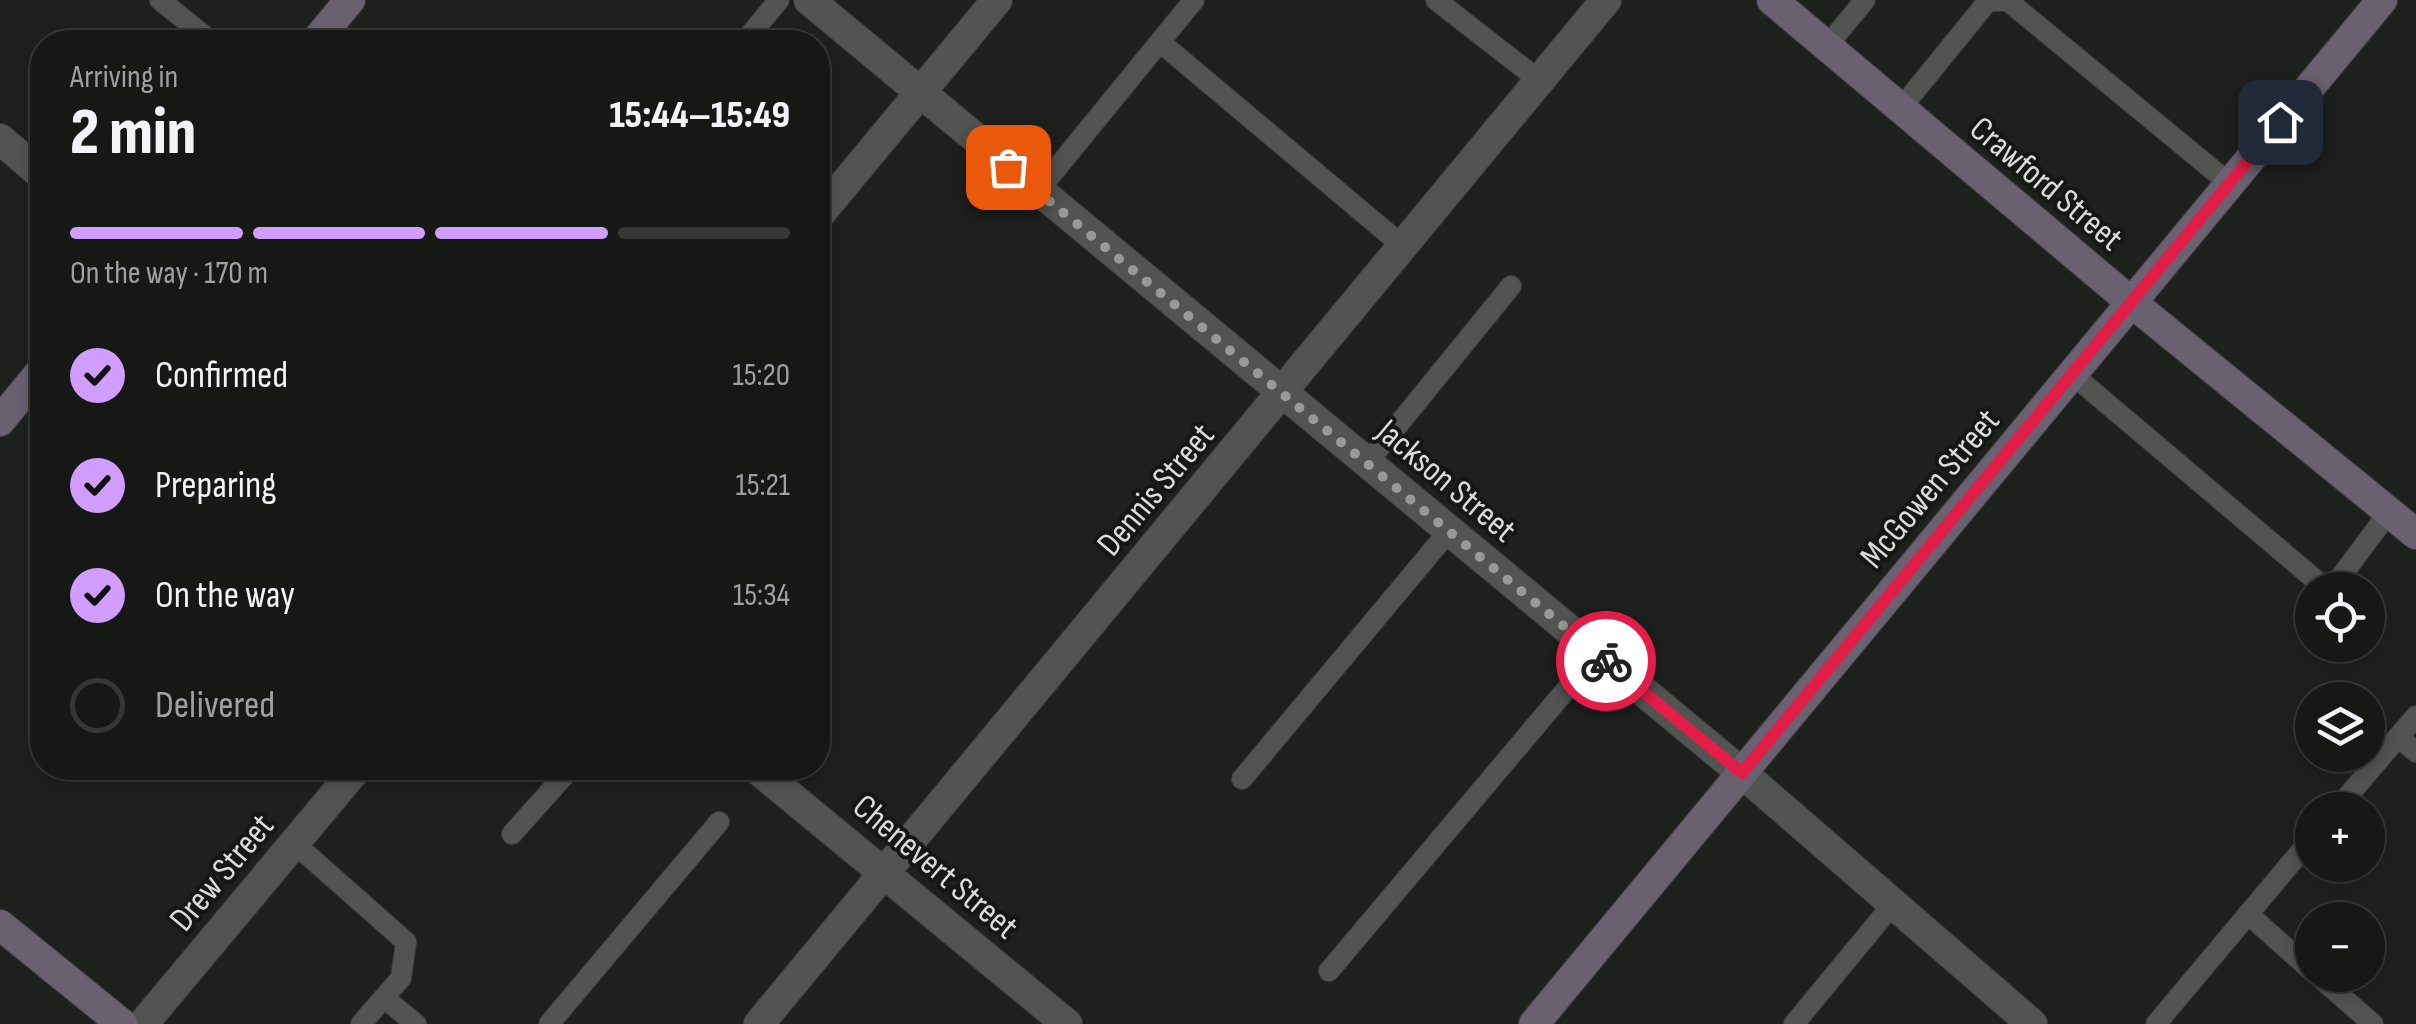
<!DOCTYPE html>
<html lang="en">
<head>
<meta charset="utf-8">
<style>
  body { margin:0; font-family:"Sofia Sans Condensed",sans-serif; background:#232523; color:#f1f3f6; height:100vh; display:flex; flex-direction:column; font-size:38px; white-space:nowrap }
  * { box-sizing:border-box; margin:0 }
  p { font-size:32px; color:#9ea0a1 }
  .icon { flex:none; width:55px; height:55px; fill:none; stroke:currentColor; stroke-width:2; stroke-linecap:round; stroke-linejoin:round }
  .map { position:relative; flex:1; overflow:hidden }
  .sheet { position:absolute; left:30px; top:30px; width:800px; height:750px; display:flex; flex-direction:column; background:#161816; border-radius:40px; box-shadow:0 5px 15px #0003,0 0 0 2px #353735 }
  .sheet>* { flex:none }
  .fabs { position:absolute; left:2295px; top:572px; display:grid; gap:20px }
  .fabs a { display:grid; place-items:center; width:90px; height:90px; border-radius:50%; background:#161816; box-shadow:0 5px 15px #0003,0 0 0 2px #353735; font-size:50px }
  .pin { position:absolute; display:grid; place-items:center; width:85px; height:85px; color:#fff; margin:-42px; border-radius:20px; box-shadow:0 5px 15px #0006 }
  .courier { position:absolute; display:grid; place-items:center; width:100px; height:100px; margin:-50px; border:8px solid #e11d48; border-radius:50%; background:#fff; color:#222; box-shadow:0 2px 12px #0007 }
  .overview em { font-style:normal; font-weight:800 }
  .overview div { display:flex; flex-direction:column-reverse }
  .overview { display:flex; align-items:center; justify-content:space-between; height:170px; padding:0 40px }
  h1 { font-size:65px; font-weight:800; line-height:75px }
  .bar { display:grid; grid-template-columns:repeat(4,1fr); gap:15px 10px; align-content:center; height:120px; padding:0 40px }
  .bar i { height:12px; border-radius:8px; background:#353735 }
  .bar .active { background:#d19dfe }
  .bar p { grid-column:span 4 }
  ol { padding:0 40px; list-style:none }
  li { display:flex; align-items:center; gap:30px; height:110px }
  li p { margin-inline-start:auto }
  li .icon { padding:10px; border-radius:50%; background:#d19dfe; color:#111; stroke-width:4 }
  li:last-child { color:#9ea0a1 }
  li i { width:55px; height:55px; border:5px solid #353735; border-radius:50% }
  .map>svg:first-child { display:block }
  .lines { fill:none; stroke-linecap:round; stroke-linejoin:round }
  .lane-casing { stroke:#3a3c3a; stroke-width:22 }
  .street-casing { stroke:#3a3c3a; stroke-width:32 }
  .secondary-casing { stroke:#3a3c3a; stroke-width:32 }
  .lane { stroke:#525451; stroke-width:20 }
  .street { stroke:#525451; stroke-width:30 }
  .secondary { stroke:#696170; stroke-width:30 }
  .done { stroke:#989a98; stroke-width:10; stroke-dasharray:0 18 }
  .route { stroke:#e11d48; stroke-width:12 }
  .labels { text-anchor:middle; stroke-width:8; stroke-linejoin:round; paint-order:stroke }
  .street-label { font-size:35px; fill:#dadcda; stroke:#151714 }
</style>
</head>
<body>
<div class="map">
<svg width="2416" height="1024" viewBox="0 0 2416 1024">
  <rect width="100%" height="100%" fill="#1e201d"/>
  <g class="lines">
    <g class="lane-casing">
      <g id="lane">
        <path d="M160 0 212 42"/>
        <path d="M1436 0 1540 81"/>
        <path d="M329 25 349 42"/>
        <path d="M744 42 779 0"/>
        <path d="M1160 42 1404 247"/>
        <path d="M1827 46 1865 0"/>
        <path d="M1901 108 1988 1H2008L2230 184"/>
        <path d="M1038 191 1194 0"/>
        <path d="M2072 374 2325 588 2334 586 2389 512"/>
        <path d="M1367 463 1511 286"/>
        <path d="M2398 737 2416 752"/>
        <path d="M1242 779 1449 531"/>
        <path d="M2336 810 2416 716"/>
        <path d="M512 834 571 768"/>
        <path d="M294 843 406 942 401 978 361 1024"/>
        <path d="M2248 914 2312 971"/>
        <path d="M1329 971 1597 653"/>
        <path d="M2317 975 2373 1024"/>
        <path d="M384 998 416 1024"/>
        <path d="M549 1024 719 822"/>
        <path d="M1794 1024 1893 904"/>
        <path d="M2156 1024 2312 838"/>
      </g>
    </g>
    <g class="street-casing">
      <g id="street">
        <path d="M809 0 1742 773 2032 1024"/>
        <path d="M0 139 42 175"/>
        <path d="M818 216 997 0"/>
        <path d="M756 768 1067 1024"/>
        <path d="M143 1024 357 768"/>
        <path d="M759 1024 1606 0"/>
      </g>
    </g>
    <g class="secondary-casing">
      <g id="secondary">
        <path d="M1772 0 2131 302 2416 534"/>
        <path d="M315 42 350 0"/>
        <path d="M0 421 42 370"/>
        <path d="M0 925 122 1024"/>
        <path d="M1534 1024 2382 0"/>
      </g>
    </g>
    <use href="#lane" class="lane"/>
    <use href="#street" class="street"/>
    <use href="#secondary" class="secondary"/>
  </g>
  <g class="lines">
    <path class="done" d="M1008 167 1606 661"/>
    <path class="route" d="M1606 661 1742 773 2280 122"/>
  </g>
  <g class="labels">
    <g class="street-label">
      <text transform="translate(2047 183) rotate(40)" y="12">Crawford Street</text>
      <text transform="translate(1447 480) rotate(40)" y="12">Jackson Street</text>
      <text transform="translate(1929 488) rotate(-50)" y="12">McGowen Street</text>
      <text transform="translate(1155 489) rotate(-50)" y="12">Dennis Street</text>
      <text transform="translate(936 866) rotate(40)" y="12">Chenevert Street</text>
      <text transform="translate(221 872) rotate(-50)" y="12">Drew Street</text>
    </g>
  </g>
</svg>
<div class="fabs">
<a><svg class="icon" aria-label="locate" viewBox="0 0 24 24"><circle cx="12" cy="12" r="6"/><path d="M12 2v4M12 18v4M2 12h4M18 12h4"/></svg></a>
<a><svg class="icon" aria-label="layers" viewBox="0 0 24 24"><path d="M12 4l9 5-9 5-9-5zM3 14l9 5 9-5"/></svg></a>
<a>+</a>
<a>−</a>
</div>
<div class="pin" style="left:1008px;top:167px;background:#ea580c"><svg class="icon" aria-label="bag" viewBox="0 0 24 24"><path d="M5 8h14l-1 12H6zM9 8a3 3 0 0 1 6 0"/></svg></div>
<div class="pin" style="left:2280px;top:122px;background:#1f2937"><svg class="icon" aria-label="home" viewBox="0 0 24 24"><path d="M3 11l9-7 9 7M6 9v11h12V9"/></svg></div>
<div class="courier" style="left:1606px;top:661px"><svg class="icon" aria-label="bike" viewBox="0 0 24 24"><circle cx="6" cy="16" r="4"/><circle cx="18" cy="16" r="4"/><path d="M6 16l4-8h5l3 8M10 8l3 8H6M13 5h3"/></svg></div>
<section class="sheet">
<div class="overview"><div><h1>2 min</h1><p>Arriving in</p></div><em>15:44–15:49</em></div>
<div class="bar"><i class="active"></i><i class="active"></i><i class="active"></i><i></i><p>On the way · 170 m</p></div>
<ol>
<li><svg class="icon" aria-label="check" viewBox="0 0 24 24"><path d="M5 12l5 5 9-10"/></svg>Confirmed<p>15:20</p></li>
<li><svg class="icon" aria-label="check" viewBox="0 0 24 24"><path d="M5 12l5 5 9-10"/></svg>Preparing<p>15:21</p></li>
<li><svg class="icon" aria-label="check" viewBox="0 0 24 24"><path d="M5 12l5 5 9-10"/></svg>On the way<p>15:34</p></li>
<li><i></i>Delivered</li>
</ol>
</section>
</div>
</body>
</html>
